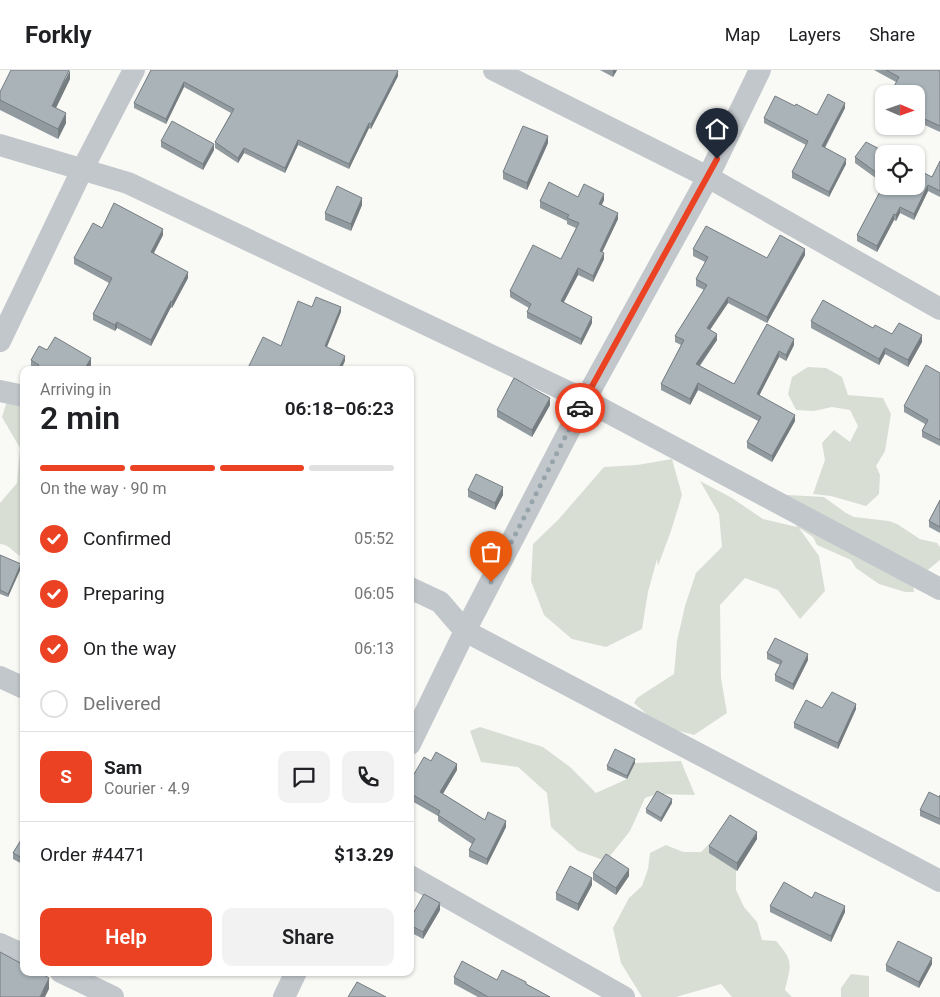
<!DOCTYPE html>
<html lang="en">
<head>
<meta charset="utf-8">
<style>
  body { margin:0; font-family:Roboto,sans-serif; background:#f2f2f2; color:#202124; height:100vh; display:flex; flex-direction:column; font-size:19px; white-space:nowrap }
  * { box-sizing:border-box; margin:0 }
  p { font-size:16px; color:#757577 }
  .icon { flex:none; width:28px; height:28px; fill:none; stroke:currentColor; stroke-width:2; stroke-linecap:round; stroke-linejoin:round }
  .map { position:relative; flex:1; overflow:hidden }
  .panel { position:absolute; left:20px; top:296px; width:394px; height:610px; display:flex; flex-direction:column; background:#fff; border-radius:10px; box-shadow:0 1px 4px #0004 }
  .panel>* { flex:none }
  .needle { width:32px; rotate:92deg }
  .fabs { position:absolute; left:875px; top:15px; display:grid; gap:10px }
  .fabs a { display:grid; place-items:center; width:50px; height:50px; border-radius:10px; background:#fff; box-shadow:0 1px 4px #0004; font-size:25px }
  .pin { position:absolute; display:grid; place-items:center; width:42px; height:42px; color:#fff; margin:-51px -21px; border-radius:50% 50% 50% 0; rotate:-45deg; box-shadow:0 0 5px #0007 }
  .pin .icon { rotate:45deg }
  .courier { position:absolute; display:grid; place-items:center; width:50px; height:50px; margin:-25px; border:4px solid #eb4224; border-radius:50%; background:#fff; color:#222; box-shadow:0 1px 6px #0007 }
  .headline em { font-style:normal; font-weight:600 }
  .headline div { display:flex; flex-direction:column-reverse }
  .headline { display:flex; align-items:center; justify-content:space-between; height:85px; padding:0 20px }
  h1 { font-size:32px; font-weight:600; line-height:38px }
  .bar { display:grid; grid-template-columns:repeat(4,1fr); gap:8px 5px; align-content:center; height:60px; padding:0 20px }
  .bar i { height:6px; border-radius:4px; background:#e0e0e0 }
  .bar .current { background:#eb4224 }
  .bar p { grid-column:span 4 }
  .line { display:flex; align-items:center; gap:12px; padding:0 20px; border-top:1px solid #e0e0e0 }
  .line div { flex:1 }
  .round { display:grid; place-items:center; flex:none; width:52px; height:52px; border-radius:10px; background:#f2f2f2 }
  ol { padding:0 20px; list-style:none }
  li { display:flex; align-items:center; gap:15px; height:55px }
  li p { margin-inline-start:auto }
  li .icon { padding:5px; border-radius:50%; background:#eb4224; color:#fff; stroke-width:4 }
  li:last-child { color:#757577 }
  li i { width:28px; height:28px; border:2px solid #e0e0e0; border-radius:50% }
  .cta { display:flex; gap:10px; margin-top:auto; padding:10px 20px }
  .cta a { flex:1; height:58px; border-radius:10px; background:#eb4224; color:#fff; font-size:20px; font-weight:600; line-height:58px; text-align:center }
  .cta a+a { background:#f2f2f2; color:#202124 }
  header { display:flex; align-items:center; gap:30px; box-sizing:border-box; height:70px; padding:0 25px; background:#fff; border-bottom:1px solid #e0e0e0 }
  header strong { font-size:24px }
  nav { display:flex; gap:28px; margin-inline-start:auto; font-size:18px }
  .map>svg:first-child { display:block }
  .green { fill:#d9ded5 }
  .lines { fill:none; stroke-linecap:round; stroke-linejoin:round }
  .minor { stroke:#c2c7cb; stroke-width:22 }
  .wall { fill:#919a9e }
  .shaded-wall { fill:#767d81 }
  .building { fill:#a9b3b8; stroke:#767d81 }
  .done { stroke:#98a4ab; stroke-width:5; stroke-dasharray:0 9 }
  .route { stroke:#eb4224; stroke-width:6 }
</style>
</head>
<body>
<header>
<strong>Forkly</strong>
<nav><a>Map</a><a>Layers</a><a>Share</a></nav>
</header>
<div class="map">
<svg width="940" height="927" viewBox="0 0 940 927">
  <rect width="100%" height="100%" fill="#f9f9f6"/>
  <g class="green">
    <path d="M808 297 826 298 842 307 848 325 883 328 891 344 885 381 876 396 880 405 879 424 866 436 831 426 813 424 825 390 822 373 834 360 850 372 858 356 850 340 832 337 814 341 796 340 788 324 792 307Z"/>
    <path d="M24 330V487C14 485 10 474 0 474V433L17 413 20 378 2 347 7 331Z"/>
    <path d="M672 389 682 425 671 461 658 496 657 489 648 522 642 559 606 577 572 569 544 545 531 511 533 474 558 450 604 397 637 395Z"/>
    <path d="M700 411 732 428 763 449 797 457 783 427 788 425 824 427 846 443 854 447 889 451 897 454 920 469 937 473 940 477V490L913 512 914 522H905L879 514 856 498 851 490 817 475 813 467 799 458 819 486 825 521 800 549 778 520 745 508 720 535 721 608 727 643 694 665 660 656 634 633 637 628 674 604 677 571 685 536 696 503 722 477 719 444Z"/>
    <path d="M480 657 543 677 570 697 596 723 627 709 635 693 681 691 695 725 657 724 645 728 630 761 606 791 578 781 551 757 547 723 518 697 481 692 470 661Z"/>
    <path d="M713 770 736 783V820L744 837 757 852 762 870 776 871C794 891 791 895 785 920L792 927H732L721 914 676 927H642L621 893 613 858 629 828 642 816 648 799 650 783 666 775 683 782H701Z"/>
    <path d="M851 904 869 906V927H841V918Z"/>
  </g>
  <g class="lines">
    <g class="minor">
      <path d="M494 0 708 107 940 239"/>
      <path d="M0 75 128 113 585 330 940 519"/>
      <path d="M0 271 82 100 134 0"/>
      <path d="M0 321 24 326"/>
      <path d="M410 518 440 532 465 561 940 811"/>
      <path d="M0 607 24 618"/>
      <path d="M410 674 465 561 585 330 708 107 760 0"/>
      <path d="M410 806 624 927"/>
      <path d="M0 874 24 885"/>
      <path d="M61 902 113 927"/>
      <path d="M284 927 296 902"/>
    </g>
  </g>
  <g class="wall">
    <path d="M151 0 398 6 371 59 369 58 349 99 298 75 285 103 244 83 238 93 215 78V72L231 43 184 17 166 54 134 38V33Z"/>
    <path d="M600 0H617L613 7Z"/>
    <path d="M874 0H938L940 1V62L916 51V24L896 12Z"/>
    <path d="M70 9 56 38 66 53 58 69 0 40V22Z"/>
    <path d="M795 36 817 45 845 38 825 78 846 94 829 127 792 108V102L806 75 764 53V48Z"/>
    <path d="M161 71 214 80 203 100 161 77Z"/>
    <path d="M548 73 527 120 503 109V102Z"/>
    <path d="M884 84V116L932 107 940 91V127L928 121 914 150 900 143 896 151 894 150 877 182 857 171V165L884 114 855 93V87Z"/>
    <path d="M578 127 604 130 602 135 618 149 602 182 604 189 593 212 578 205 564 232 592 253 581 275 527 248V242L529 238 510 227V221L561 189 576 158 567 154V151L540 138V131Z"/>
    <path d="M362 135 351 161 325 150V143Z"/>
    <path d="M102 158 163 165 154 183 188 208 172 238 171 237 151 276 117 258 115 261 93 250V244L109 213 74 194V188Z"/>
    <path d="M693 179 767 188 805 185 767 253 728 233 710 260 717 270 700 296 734 314 767 254 794 275 786 291 779 287 759 325 795 351 772 392 747 378V372L758 351 698 320 690 335 661 320V314L681 275 675 272V266L704 220 696 216V209L705 192 693 186Z"/>
    <path d="M811 251 873 258 892 264 922 272 908 297 885 284 879 295 811 258Z"/>
    <path d="M47 280 91 295 88 300H36L31 297V290Z"/>
    <path d="M940 303V376L922 367V361L925 354 904 342V336Z"/>
    <path d="M550 335 532 367 497 347V340Z"/>
    <path d="M468 420 503 425 495 440 468 427Z"/>
    <path d="M940 430V463L929 457V451Z"/>
    <path d="M0 485 21 498 8 527 0 524Z"/>
    <path d="M767 583 808 590 793 620 775 611V605L780 595 767 589Z"/>
    <path d="M856 639 838 679 794 658V653Z"/>
    <path d="M431 691 457 700 443 724 485 750 506 757 487 795 469 787V780L472 774 438 751V746L410 730V711Z"/>
    <path d="M635 693 627 709 607 700V696Z"/>
    <path d="M940 725V755L920 746V740L939 727Z"/>
    <path d="M672 733 661 752 646 743V739Z"/>
    <path d="M24 765V795L13 789V783Z"/>
    <path d="M757 769 737 801 709 783V776Z"/>
    <path d="M593 803 629 806 616 825 593 810Z"/>
    <path d="M592 815 578 841 556 830V823Z"/>
    <path d="M812 828 845 842 831 872 770 842V836Z"/>
    <path d="M440 840 423 869 410 862V849Z"/>
    <path d="M932 894 919 918 886 901V895Z"/>
    <path d="M454 907 497 910 526 914 550 927H478L454 914Z"/>
  </g>
  <g class="shaded-wall">
    <path d="M70 0V9L52 46V36Z"/>
    <path d="M613 0H617L613 7Z"/>
    <path d="M398 1V6L371 59V54Z"/>
    <path d="M184 12V17L166 54V49Z"/>
    <path d="M845 33V38L822 82V76Z"/>
    <path d="M66 43V53L58 69V59Z"/>
    <path d="M369 53V58L349 99V94Z"/>
    <path d="M548 66V73L527 120V113Z"/>
    <path d="M298 70V75L285 103V98Z"/>
    <path d="M214 74V80L203 100V94Z"/>
    <path d="M244 78V83L238 93V88Z"/>
    <path d="M846 89V94L829 127V122Z"/>
    <path d="M928 115V121L914 150V144Z"/>
    <path d="M604 124V130L599 140V134Z"/>
    <path d="M362 128V135L351 161V154Z"/>
    <path d="M900 137V143L896 151V145Z"/>
    <path d="M618 143V149L600 187V181Z"/>
    <path d="M894 144V150L877 182V176Z"/>
    <path d="M163 159V165L151 188V182Z"/>
    <path d="M805 179V185L767 253V247Z"/>
    <path d="M604 183V189L593 212V206Z"/>
    <path d="M578 198V205L561 237V231Z"/>
    <path d="M188 202V208L172 238V232Z"/>
    <path d="M728 227V233L707 264V258Z"/>
    <path d="M171 231V237L151 276V270Z"/>
    <path d="M341 237V242L325 282V276Z"/>
    <path d="M592 247V253L581 275V269Z"/>
    <path d="M117 252V258L115 261V255Z"/>
    <path d="M717 264V270L696 300V294Z"/>
    <path d="M922 265V272L908 297V290Z"/>
    <path d="M794 269V275L786 291V285Z"/>
    <path d="M885 278V284L879 295V289Z"/>
    <path d="M779 281V287L757 330V324Z"/>
    <path d="M345 286V291L341 300H338Z"/>
    <path d="M91 288V295L88 300H84Z"/>
    <path d="M698 313V320L690 335V329Z"/>
    <path d="M550 328V335L532 367V360Z"/>
    <path d="M795 345V351L772 392V386Z"/>
    <path d="M503 417V425L495 440V433Z"/>
    <path d="M21 494V498L8 527V524Z"/>
    <path d="M808 584V590L793 620V614Z"/>
    <path d="M856 634V639L838 679V673Z"/>
    <path d="M635 689V693L627 709V706Z"/>
    <path d="M457 694V700L440 728V722Z"/>
    <path d="M672 729V733L661 752V748Z"/>
    <path d="M506 751V757L487 795V789Z"/>
    <path d="M757 762V769L737 801V793Z"/>
    <path d="M629 799V806L616 825V818Z"/>
    <path d="M592 808V815L578 841V834Z"/>
    <path d="M440 833V840L423 869V862Z"/>
    <path d="M845 836V842L831 872V866Z"/>
    <path d="M932 888V894L919 918V912Z"/>
    <path d="M49 908V919L45 927H40Z"/>
  </g>
  <g class="building">
    <path d="M11 0H69L52 36 66 43 58 59 0 30V22Z"/>
    <path d="M151 0H396L398 1 371 54 369 53 349 94 298 70 285 98 244 78 238 88 215 72 234 39 184 12 166 49 134 33Z"/>
    <path d="M886 0H938L940 1V56L916 45V24H890L899 7Z"/>
    <path d="M828 24 845 33 822 76 846 89 829 122 792 102 808 71 764 48 775 26 795 36 796 34 817 45Z"/>
    <path d="M172 51 214 74 203 94 161 71Z"/>
    <path d="M523 56 548 66 527 113 503 102Z"/>
    <path d="M866 72 889 84H884V108L855 87Z"/>
    <path d="M940 91V121L928 115 914 144 900 137 896 145 894 144 877 176 857 165 884 114V116H916V99L932 107Z"/>
    <path d="M549 112 578 127 584 114 604 124 599 134 618 143 600 181 604 183 593 206 578 198 561 231 592 247 581 269 527 242 531 234 510 221 533 175 561 189 579 153 567 148 569 145 540 131Z"/>
    <path d="M337 116 362 128 351 154 325 143Z"/>
    <path d="M114 133 163 159 151 182 188 202 172 232 171 231 151 270 117 252 115 255 93 244 112 208 74 188 93 153 102 158Z"/>
    <path d="M706 156 767 188 780 165 805 179 767 247 728 227 707 258 717 264 696 294 734 314 767 254 794 269 786 285 779 281 757 324 795 345 772 386 747 372 761 347 698 313 690 329 661 314 684 270 675 266 707 215 696 209 708 187 693 179Z"/>
    <path d="M316 227 341 237 325 276 345 286 338 300H320L314 297 312 300H247L263 267 281 276 298 231 312 237Z"/>
    <path d="M823 230 873 258 875 255 892 264 899 253 922 265 908 290 885 278 879 289 811 251Z"/>
    <path d="M55 267 91 288 84 300H36L39 295 31 290 39 276 47 280Z"/>
    <path d="M926 295 940 303V370L922 361 928 350 904 336Z"/>
    <path d="M514 308 550 328 532 360 497 340Z"/>
    <path d="M476 404 503 417 495 433 468 420Z"/>
    <path d="M940 430V457L929 451Z"/>
    <path d="M0 485 21 494 8 524 0 520Z"/>
    <path d="M775 568 808 584 793 614 775 605 782 591 767 583Z"/>
    <path d="M832 622 856 634 838 673 794 653 806 630 822 638Z"/>
    <path d="M615 679 635 689 627 706 607 696Z"/>
    <path d="M436 682 457 694 440 722 485 750 488 742 506 751 487 789 469 780 475 769 438 745 440 741 410 723V711L424 687 431 691Z"/>
    <path d="M657 721 672 729 661 748 646 739Z"/>
    <path d="M929 722 939 727 940 725V749L920 740Z"/>
    <path d="M730 745 757 762 737 793 709 776Z"/>
    <path d="M24 765V789L13 783Z"/>
    <path d="M606 784 629 799 616 818 593 803Z"/>
    <path d="M570 796 592 808 578 834 556 823Z"/>
    <path d="M784 812 812 828 815 822 845 836 831 866 770 836Z"/>
    <path d="M424 824 440 833 423 862 410 855V849Z"/>
    <path d="M898 871 932 888 919 912 886 895Z"/>
    <path d="M0 882 24 895V902H39L49 908 40 927H0Z"/>
    <path d="M462 891 497 910 502 900 526 912V914L550 927H488L454 907Z"/>
    <path d="M357 912 386 927H348Z"/>
  </g>
  <g class="lines">
    <path class="done" d="M491 512 580 338"/>
    <path class="route" d="M580 338 717 89"/>
  </g>
</svg>
<div class="fabs">
<a><svg class="needle" viewBox="-14 -14 28 28"><path d="M0-13l5 13h-10z" fill="#e53935"/><path d="M0 13l5-13h-10z" fill="#757577"/></svg></a>
<a><svg class="icon" aria-label="locate" viewBox="0 0 24 24"><circle cx="12" cy="12" r="6"/><path d="M12 2v4M12 18v4M2 12h4M18 12h4"/></svg></a>
</div>
<div class="pin" style="left:491px;top:512px;background:#ea580c"><svg class="icon" aria-label="bag" viewBox="0 0 24 24"><path d="M5 8h14l-1 12H6zM9 8a3 3 0 0 1 6 0"/></svg></div>
<div class="pin" style="left:717px;top:89px;background:#1f2937"><svg class="icon" aria-label="home" viewBox="0 0 24 24"><path d="M3 11l9-7 9 7M6 9v11h12V9"/></svg></div>
<div class="courier" style="left:580px;top:338px"><svg class="icon" aria-label="car" viewBox="0 0 24 24"><path d="M5 17H2v-5l4-1 3-4h7l3 4 3 1v5h-3M9 17h6M6 11h13"/><circle cx="7" cy="17" r="2"/><circle cx="17" cy="17" r="2"/></svg></div>
<section class="panel">
<div class="headline"><div><h1>2 min</h1><p>Arriving in</p></div><em>06:18–06:23</em></div>
<div class="bar"><i class="current"></i><i class="current"></i><i class="current"></i><i></i><p>On the way · 90 m</p></div>
<ol>
<li><svg class="icon" aria-label="check" viewBox="0 0 24 24"><path d="M5 12l5 5 9-10"/></svg>Confirmed<p>05:52</p></li>
<li><svg class="icon" aria-label="check" viewBox="0 0 24 24"><path d="M5 12l5 5 9-10"/></svg>Preparing<p>06:05</p></li>
<li><svg class="icon" aria-label="check" viewBox="0 0 24 24"><path d="M5 12l5 5 9-10"/></svg>On the way<p>06:13</p></li>
<li><i></i>Delivered</li>
</ol>
<div class="line" style="height:90px"><b class="round" style="background:#eb4224;color:#fff">S</b><div><b>Sam</b><p>Courier · 4.9</p></div><a class="round"><svg class="icon" aria-label="chat" viewBox="0 0 24 24"><path d="M4 5h16v11H9l-5 4z"/></svg></a><a class="round"><svg class="icon" aria-label="phone" viewBox="0 0 24 24"><path d="M5 4h4l2 5-3 2q2 4 5 5l2-3 5 2v4C11 20 4 13 5 4z"/></svg></a></div>
<div class="line" style="height:65px"><div>Order #4471</div><b>$13.29</b></div>
<div class="cta"><a>Help</a><a>Share</a></div>
</section>
</div>
</body>
</html>
